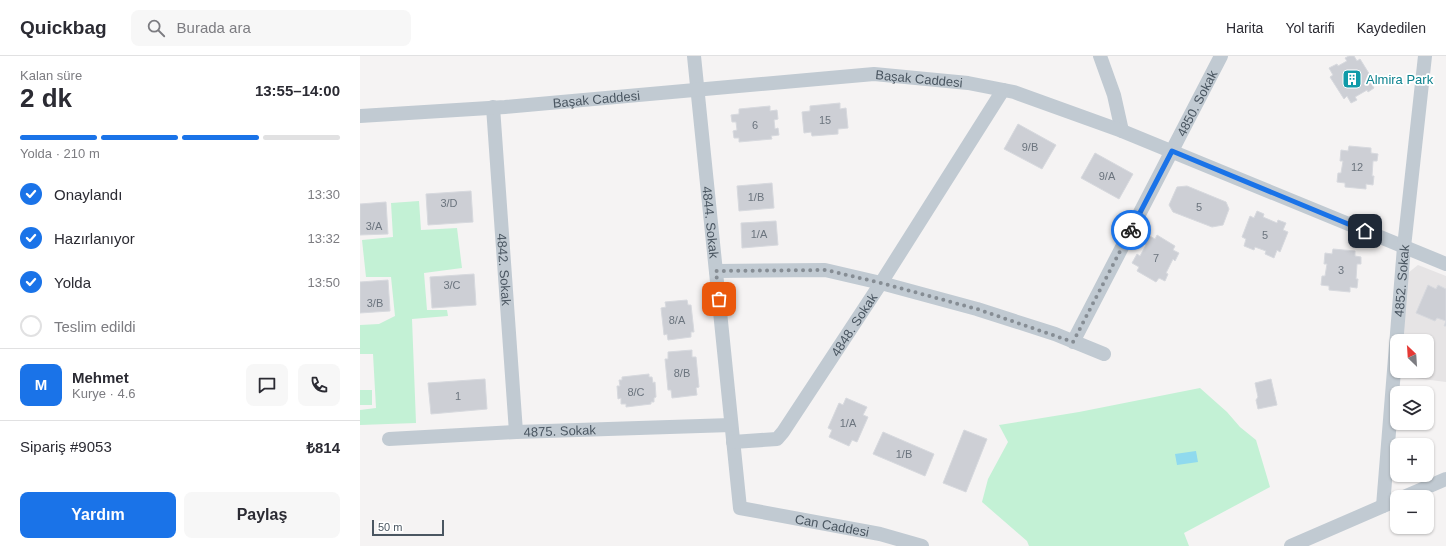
<!DOCTYPE html>
<html lang="tr">
<head>
<meta charset="utf-8">
<style>
  body { margin:0; font-family:Arial,sans-serif; background:#f7f7f7; color:#2b2b33; height:100vh; display:flex; flex-direction:column; font-size:15px; white-space:nowrap }
  * { box-sizing:border-box; margin:0 }
  p { font-size:13px; color:#7c7c81 }
  .icon { flex:none; width:22px; height:22px; fill:none; stroke:currentColor; stroke-width:2; stroke-linecap:round; stroke-linejoin:round }
  .map { position:relative; flex:1; overflow:hidden }
  .panel { display:flex; flex-direction:column; background:#fff; width:360px }
  .panel>* { flex:none }
  .needle { width:26px; rotate:335deg }
  .tools { position:absolute; left:1030px; top:278px; display:grid; gap:8px }
  .tools a { display:grid; place-items:center; width:44px; height:44px; border-radius:8px; background:#fff; box-shadow:0 1px 3px #0004; font-size:20px }
  .scale { position:absolute; left:12px; bottom:10px; width:72px; box-sizing:border-box; padding-left:4px; border:2px solid #4a5661; border-top:0; font-size:11px; line-height:14px; white-space:nowrap; color:#4a5661; -webkit-text-stroke:3px #fff; paint-order:stroke }
  .pin { position:absolute; display:grid; place-items:center; width:34px; height:34px; color:#fff; margin:-17px; border-radius:8px; box-shadow:0 2px 6px #0006 }
  .courier { position:absolute; display:grid; place-items:center; width:40px; height:40px; margin:-20px; border:3px solid #1a73e8; border-radius:50%; background:#fff; color:#222; box-shadow:0 1px 5px #0007 }
  .head em { font-style:normal; font-weight:700 }
  .head div { display:flex; flex-direction:column-reverse }
  .head { display:flex; align-items:center; justify-content:space-between; height:68px; padding:0 20px }
  h1 { font-size:26px; font-weight:700; line-height:30px }
  .bar { display:grid; grid-template-columns:repeat(4,1fr); gap:6px 4px; align-content:center; height:48px; padding:0 20px }
  .bar i { height:5px; border-radius:3px; background:#e1e1e2 }
  .bar .selected { background:#1a73e8 }
  .bar p { grid-column:span 4 }
  .line { display:flex; align-items:center; gap:10px; padding:0 20px; border-top:1px solid #e1e1e2 }
  .line div { flex:1 }
  .round { display:grid; place-items:center; flex:none; width:42px; height:42px; border-radius:8px; background:#f7f7f7 }
  ol { padding:0 20px; list-style:none }
  li { display:flex; align-items:center; gap:12px; height:44px }
  li p { margin-inline-start:auto }
  li .icon { padding:4px; border-radius:50%; background:#1a73e8; color:#fff; stroke-width:4 }
  li:last-child { color:#7c7c81 }
  li i { width:22px; height:22px; border:2px solid #e1e1e2; border-radius:50% }
  .cta { display:flex; gap:8px; margin-top:auto; padding:8px 20px }
  .cta a { flex:1; height:46px; border-radius:8px; background:#1a73e8; color:#fff; font-size:16px; font-weight:700; line-height:46px; text-align:center }
  .cta a+a { background:#f7f7f7; color:#2b2b33 }
  header { display:flex; align-items:center; gap:24px; box-sizing:border-box; height:56px; padding:0 20px; background:#fff; border-bottom:1px solid #e1e1e2 }
  header strong { font-size:19px }
  nav { display:flex; gap:22px; margin-inline-start:auto; font-size:14px }
  .search { width:280px; height:36px; background:#f7f7f7; display:flex; align-items:center; gap:10px; box-sizing:border-box; padding:0 14px; border-radius:8px; color:#7c7c81; font-size:15px }
  main { display:flex; flex:1; min-height:0 }
  .map>svg:first-child { display:block }
  .education { fill:#e6e4e5 }
  .green { fill:#c3f1d5 }
  .water { fill:#90daee }
  .building { fill:#cdcfd5; stroke:#d7d9de }
  .lines { fill:none; stroke-linecap:round; stroke-linejoin:round }
  .minor { stroke:#c1cad2; stroke-width:14 }
  .done { stroke:#868d94; stroke-width:4; stroke-dasharray:0 7.2 }
  .route { stroke:#1a73e8; stroke-width:5 }
  .labels { text-anchor:middle; stroke-width:3.5; stroke-linejoin:round; paint-order:stroke }
  .number-label { font-size:11px; fill:#6b747e }
  .street-label { font-size:13px; fill:#4a5661; stroke:#fff }
  .culture-label { font-size:13px; fill:#0d838f; stroke:#fff; text-anchor:start }
</style>
</head>
<body>
<header>
<strong>Quickbag</strong>
<div class="search"><svg class="icon" aria-label="search" viewBox="0 0 24 24"><circle cx="10" cy="10" r="6"/><path d="M15 15l6 6"/></svg>Burada ara</div>
<nav><a>Harita</a><a>Yol tarifi</a><a>Kaydedilen</a></nav>
</header>
<main>
<section class="panel">
<div class="head"><div><h1>2 dk</h1><p>Kalan süre</p></div><em>13:55–14:00</em></div>
<div class="bar"><i class="selected"></i><i class="selected"></i><i class="selected"></i><i></i><p>Yolda · 210 m</p></div>
<ol>
<li><svg class="icon" aria-label="check" viewBox="0 0 24 24"><path d="M5 12l5 5 9-10"/></svg>Onaylandı<p>13:30</p></li>
<li><svg class="icon" aria-label="check" viewBox="0 0 24 24"><path d="M5 12l5 5 9-10"/></svg>Hazırlanıyor<p>13:32</p></li>
<li><svg class="icon" aria-label="check" viewBox="0 0 24 24"><path d="M5 12l5 5 9-10"/></svg>Yolda<p>13:50</p></li>
<li><i></i>Teslim edildi</li>
</ol>
<div class="line" style="height:72px"><b class="round" style="background:#1a73e8;color:#fff">M</b><div><b>Mehmet</b><p>Kurye · 4.6</p></div><a class="round"><svg class="icon" aria-label="chat" viewBox="0 0 24 24"><path d="M4 5h16v11H9l-5 4z"/></svg></a><a class="round"><svg class="icon" aria-label="phone" viewBox="0 0 24 24"><path d="M5 4h4l2 5-3 2q2 4 5 5l2-3 5 2v4C11 20 4 13 5 4z"/></svg></a></div>
<div class="line" style="height:52px"><div>Sipariş #9053</div><b>₺814</b></div>
<div class="cta"><a>Yardım</a><a>Paylaş</a></div>
</section>
<div class="map">
<svg width="1086" height="490" viewBox="0 0 1086 490">
  <rect width="100%" height="100%" fill="#f5f3f3"/>
  <path class="education" d="M1058 209 1086 220V326L1039 320V315H1067V285H1042L1048 217Z"/>
  <g class="green">
    <path d="M59 145 61 174 97 172 102 212 64 217 67 254H87L88 260 52 263 56 367 0 369V354L16 352 13 298H0V269L19 268 35 260 31 221H6L2 184 33 181 31 147Z"/>
    <path d="M840 332 867 356 880 371 896 384 910 431 824 477 829 490H669L667 485 622 446 628 423 648 386 639 369 719 356Z"/>
    <rect x="0" y="334" width="12" height="15"/>
  </g>
  <path class="water" d="M836 395 838 406 817 409 815 398Z"/>
  <g class="building">
    <path d="M989 0H994L997 5 1000 3 1013 24 1010 26 1014 32 1008 36 1007 34 995 41 997 44 991 47 987 40 984 43 970 21 973 19 969 12 977 8 978 10 987 5 985 2Z"/>
    <path d="M480 47V53L486 52 488 72 478 73V78L452 80 451 76 444 77 442 56 450 55V50Z"/>
    <path d="M410 50V55L417 54 418 63 414 64 415 73 418 72 419 79 411 80 412 83 379 86V82H374L373 75 377 74 376 66H372L371 59 379 58V53Z"/>
    <path d="M658 68 696 89 682 113 644 93Z"/>
    <path d="M989 90 1011 92V97L1018 98 1017 105H1013L1012 120H1014L1013 129 1006 128V133L985 131V127L977 126 978 117H981L983 105H980L981 94 988 95Z"/>
    <path d="M735 97 773 118 759 143 721 122Z"/>
    <path d="M412 127 414 152 379 155 377 130Z"/>
    <path d="M827 130 866 146 869 153 863 169 852 171 813 156 809 149 817 131Z"/>
    <path d="M111 135 113 166 68 169 66 138Z"/>
    <path d="M26 146 28 178 0 179V148Z"/>
    <path d="M897 155 904 158 903 161 917 167 918 164 926 167 923 174 928 176 920 196 917 194 914 202 905 198 906 195 895 191 894 194 884 190 886 183 882 181 890 160 894 162Z"/>
    <path d="M416 165 418 189 382 192 381 167Z"/>
    <path d="M788 179 795 183 797 179 815 190 813 194 819 197 815 205 813 203 806 217 808 218 805 225 799 222 796 226 777 215 779 211 772 207 777 198 780 200 786 189 783 187Z"/>
    <path d="M973 193 995 195V200L1001 201V208H997L996 223H998L997 232 990 231V236L969 234V230L961 229 962 220H965L967 208H964L965 197 972 198Z"/>
    <path d="M114 218 116 249 72 252 70 221Z"/>
    <path d="M28 224 30 255 0 257V226Z"/>
    <path d="M1068 229 1076 233 1078 229 1086 233V270H1084L1086 265 1077 262 1075 265 1056 257Z"/>
    <path d="M327 244 328 249H331L334 276H331V281L308 284 307 278 304 279 301 252 306 251 305 246Z"/>
    <path d="M332 294V301H336L339 331 336 332 337 339 312 342 311 334H308L305 303H308V296Z"/>
    <path d="M289 318V321H292L293 327 295 326 296 341 294 342V346H291V348L266 351V348H261V342L258 343 257 330H260L259 324H262V321Z"/>
    <path d="M125 323 127 353 71 358 68 327Z"/>
    <path d="M911 323 917 349 898 353 896 344 898 341 895 327Z"/>
    <path d="M486 342 507 351 503 359 508 361 497 386 492 384 489 390 469 381 472 374 468 372 479 347 483 349Z"/>
    <path d="M604 374 627 383 606 436 583 427Z"/>
    <path d="M523 376 574 398 565 420 513 398Z"/>
  </g>
  <g class="lines">
    <g class="minor">
      <path id="s1" d="M334 0 380 452 520 478 562 490"/>
      <path d="M740 0 754 39 762 75"/>
      <path id="s2" d="M133 51 156 376"/>
      <path id="s3" d="M0 60 145 51 514 18 608 27 654 36 762 75 1086 208"/>
      <path d="M356 215 465 214 521 227 617 253 695 278 744 298"/>
      <path id="s4" d="M713 286 861 0"/>
      <path id="s5" d="M29 383 156 376 371 369"/>
      <path id="s6" d="M373 386 417 383 423 376 521 227 643 34"/>
      <path d="M1044 441 1086 423"/>
      <path id="s7" d="M1023 450 1044 191 1065 0"/>
      <path d="M931 490 1037 444"/>
    </g>
  </g>
  <g class="lines">
    <path class="done" d="M359 243 356 215 466 214 521 227 617 253 713 286 771 174"/>
    <path class="route" d="M771 174 812 95 1005 175"/>
  </g>
  <defs>
    <g id="building-square" transform="scale(1)"><rect x="-9" y="-9" width="18" height="18" rx="4" fill="#0f9aa8" stroke="#fff"/><path d="M-4-6H4V6H1V3H-1V6H-4ZM-2.5-4.3h1.7v1.8h-1.7ZM.8-4.3h1.7v1.8H.8ZM-2.5-1h1.7V.8h-1.7ZM.8-1h1.7V.8H.8Z" fill="#fff"/></g>
  </defs>
  <g fill-rule="evenodd">
    <use href="#building-square" x="992" y="23"/>
  </g>
  <g class="labels">
    <g class="number-label">
      <text x="465" y="68">15</text>
      <text x="395" y="73">6</text>
      <text x="670" y="95">9/B</text>
      <text x="997" y="115">12</text>
      <text x="747" y="124">9/A</text>
      <text x="396" y="145">1/B</text>
      <text x="89" y="151">3/D</text>
      <text x="839" y="155">5</text>
      <text x="14" y="174">3/A</text>
      <text x="399" y="182">1/A</text>
      <text x="905" y="183">5</text>
      <text x="796" y="206">7</text>
      <text x="981" y="218">3</text>
      <text x="92" y="233">3/C</text>
      <text x="15" y="251">3/B</text>
      <text x="317" y="268">8/A</text>
      <text x="322" y="321">8/B</text>
      <text x="276" y="340">8/C</text>
      <text x="98" y="344">1</text>
      <text x="488" y="371">1/A</text>
      <text x="544" y="402">1/B</text>
    </g>
    <g class="street-label">
      <text dy="5" stroke="none"><textPath href="#s3" startOffset="561">Başak Caddesi</textPath></text>
      <text dy="5" stroke="none"><textPath href="#s3" startOffset="237">Başak Caddesi</textPath></text>
      <text dy="5" stroke="none"><textPath href="#s4" startOffset="269">4850. Sokak</textPath></text>
      <text dy="5" stroke="none"><textPath href="#s1" startOffset="167">4844. Sokak</textPath></text>
      <text dy="5" stroke="none"><textPath href="#s2" startOffset="163">4842. Sokak</textPath></text>
      <text dy="5" stroke="none"><textPath href="#s7" startOffset="226">4852. Sokak</textPath></text>
      <text dy="5" stroke="none"><textPath href="#s6" startOffset="182">4848. Sokak</textPath></text>
      <text dy="5" stroke="none"><textPath href="#s5" startOffset="171">4875. Sokak</textPath></text>
      <text dy="5" stroke="none"><textPath href="#s1" startOffset="548">Can Caddesi</textPath></text>
    </g>
    <g class="culture-label">
      <text x="1006" y="28">Almira Park</text>
    </g>
  </g>
</svg>
<div class="tools">
<a><svg class="needle" viewBox="-14 -14 28 28"><path d="M0-13l5 13h-10z" fill="#e53935"/><path d="M0 13l5-13h-10z" fill="#7c7c81"/></svg></a>
<a><svg class="icon" aria-label="layers" viewBox="0 0 24 24"><path d="M12 4l9 5-9 5-9-5zM3 14l9 5 9-5"/></svg></a>
<a>+</a>
<a>−</a>
</div>
<div class="scale">50 m</div>
<div class="pin" style="left:359px;top:243px;background:#ea580c"><svg class="icon" aria-label="bag" viewBox="0 0 24 24"><path d="M5 8h14l-1 12H6zM9 8a3 3 0 0 1 6 0"/></svg></div>
<div class="pin" style="left:1005px;top:175px;background:#1f2937"><svg class="icon" aria-label="home" viewBox="0 0 24 24"><path d="M3 11l9-7 9 7M6 9v11h12V9"/></svg></div>
<div class="courier" style="left:771px;top:174px"><svg class="icon" aria-label="bike" viewBox="0 0 24 24"><circle cx="6" cy="16" r="4"/><circle cx="18" cy="16" r="4"/><path d="M6 16l4-8h5l3 8M10 8l3 8H6M13 5h3"/></svg></div>
</div>
</main>
</body>
</html>
